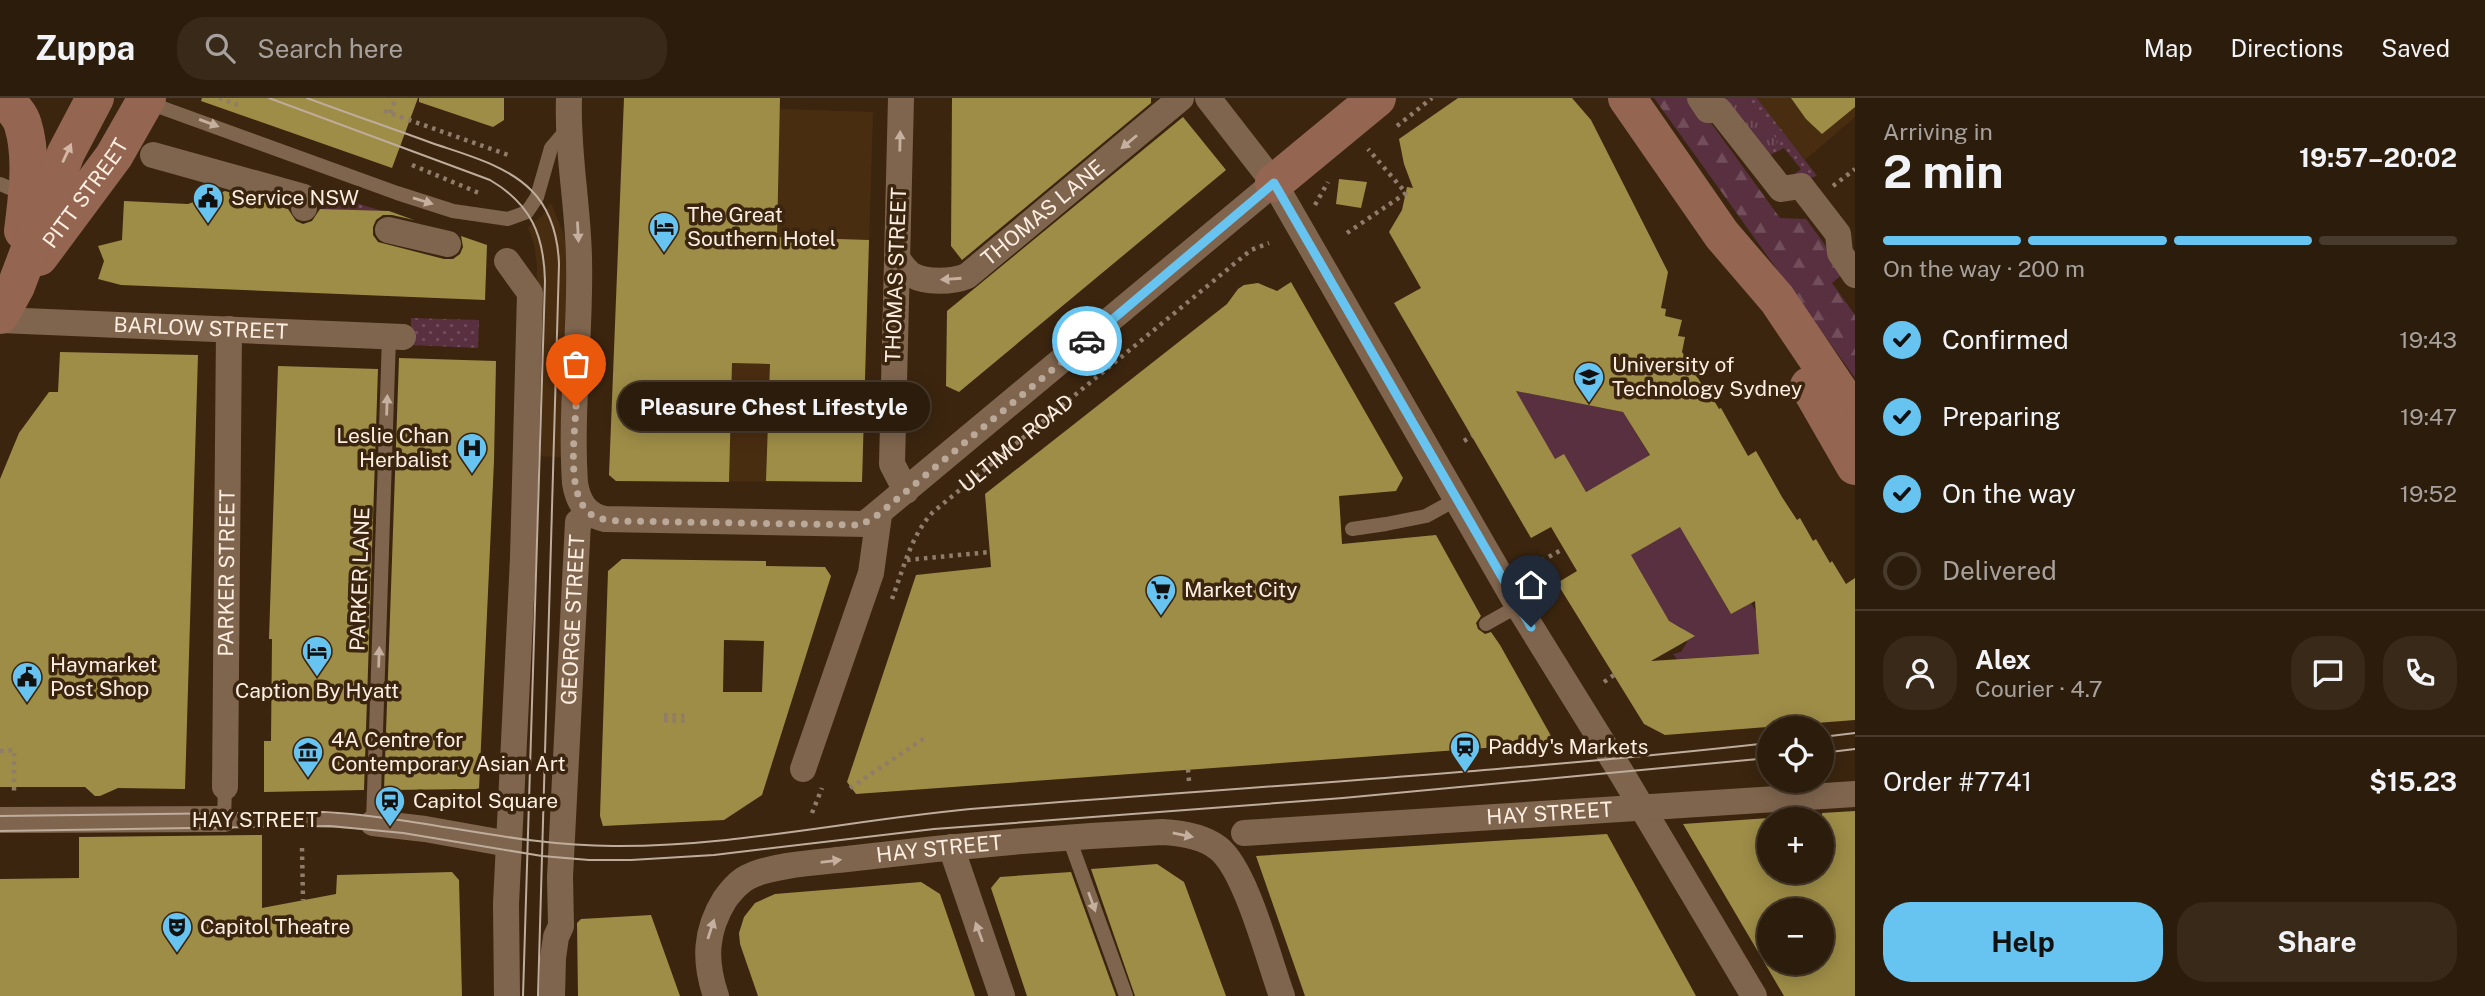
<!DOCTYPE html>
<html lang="en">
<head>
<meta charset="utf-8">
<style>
  body { margin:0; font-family:"Public Sans",sans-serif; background:#382919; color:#f1f3f6; height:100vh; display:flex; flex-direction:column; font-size:26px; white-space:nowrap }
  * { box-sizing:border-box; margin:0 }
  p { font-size:23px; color:#a6a19d }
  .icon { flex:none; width:38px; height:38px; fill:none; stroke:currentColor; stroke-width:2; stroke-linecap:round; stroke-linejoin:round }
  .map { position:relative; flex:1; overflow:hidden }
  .details { display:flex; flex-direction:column; background:#2c1c0b; width:630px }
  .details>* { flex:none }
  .tools { position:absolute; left:1757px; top:618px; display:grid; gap:14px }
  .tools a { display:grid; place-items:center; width:77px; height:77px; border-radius:50%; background:#2c1c0b; box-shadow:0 4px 18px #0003,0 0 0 2px #483a2c; font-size:35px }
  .pin { position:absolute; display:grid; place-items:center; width:60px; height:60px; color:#fff; margin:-72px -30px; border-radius:50% 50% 50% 0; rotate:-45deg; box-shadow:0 0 7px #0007 }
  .pin .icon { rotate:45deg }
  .courier { position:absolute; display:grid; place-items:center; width:70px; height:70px; margin:-35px; border:5px solid #67c4f0; border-radius:50%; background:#fff; color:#222; box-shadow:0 2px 9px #0007 }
  .bubble { position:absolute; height:49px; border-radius:24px; background:#2c1c0b; box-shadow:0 4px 18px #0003,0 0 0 2px #483a2c; font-size:23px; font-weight:700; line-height:49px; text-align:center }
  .summary em { font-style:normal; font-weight:700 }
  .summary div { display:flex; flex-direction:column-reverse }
  .summary { display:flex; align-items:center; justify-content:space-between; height:119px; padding:0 28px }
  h1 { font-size:46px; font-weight:700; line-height:52px }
  .bar { display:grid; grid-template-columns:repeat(4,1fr); gap:10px 7px; align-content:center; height:84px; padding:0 28px }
  .bar i { height:9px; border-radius:5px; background:#483a2c }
  .bar .active { background:#67c4f0 }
  .bar p { grid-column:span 4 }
  .line { display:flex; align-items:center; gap:18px; padding:0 28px; border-top:2px solid #483a2c }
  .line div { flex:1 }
  .round { display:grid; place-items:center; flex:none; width:74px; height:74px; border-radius:28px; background:#382919 }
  ol { padding:0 28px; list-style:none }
  li { display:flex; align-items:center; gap:21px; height:77px }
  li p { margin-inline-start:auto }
  li .icon { padding:7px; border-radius:50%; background:#67c4f0; color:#111; stroke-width:4 }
  li:last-child { color:#a6a19d }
  li i { width:38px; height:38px; border:4px solid #483a2c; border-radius:50% }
  .primary-button { display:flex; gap:14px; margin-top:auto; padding:14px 28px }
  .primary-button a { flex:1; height:80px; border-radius:28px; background:#67c4f0; color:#111; font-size:28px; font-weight:700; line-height:80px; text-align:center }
  .primary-button a+a { background:#382919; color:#f1f3f6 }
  header { display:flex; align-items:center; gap:42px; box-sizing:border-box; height:98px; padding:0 35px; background:#2c1c0b; border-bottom:2px solid #483a2c }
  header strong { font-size:33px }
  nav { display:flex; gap:38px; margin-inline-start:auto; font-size:24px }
  .search { width:490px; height:63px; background:#382919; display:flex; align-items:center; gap:18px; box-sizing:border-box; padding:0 24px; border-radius:28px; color:#a6a19d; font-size:26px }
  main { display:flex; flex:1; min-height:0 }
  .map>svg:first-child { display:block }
  .built { fill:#492d11 }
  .grass { fill:url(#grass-tufts) }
  .forest { fill:url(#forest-firs) }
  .park { fill:#593040 }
  .garden { fill:url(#garden-dots) }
  .building { fill:#9e8d47; fill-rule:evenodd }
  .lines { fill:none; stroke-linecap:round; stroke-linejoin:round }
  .path { stroke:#8f7c6a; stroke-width:4.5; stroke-dasharray:3.5 5; stroke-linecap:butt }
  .lane { stroke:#7f654e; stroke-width:14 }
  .street { stroke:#7f654e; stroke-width:26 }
  .secondary { stroke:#946551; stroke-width:38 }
  .tram { stroke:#beac9c; stroke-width:2 }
  .oneway { fill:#c5b09f }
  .oneway2 { fill:#d4b7a7 }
  .done { stroke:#baa898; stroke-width:7; stroke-dasharray:0 12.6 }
  .route { stroke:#67c4f0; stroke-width:9 }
  .labels { text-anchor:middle; stroke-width:7; stroke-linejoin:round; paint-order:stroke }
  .street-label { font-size:21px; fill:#feeee1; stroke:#3b250f }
  .poi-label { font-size:21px; fill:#feeee1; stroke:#3b250f; text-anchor:start }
</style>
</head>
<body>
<header>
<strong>Zuppa</strong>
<div class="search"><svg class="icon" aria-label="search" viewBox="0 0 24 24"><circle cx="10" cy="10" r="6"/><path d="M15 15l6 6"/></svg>Search here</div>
<nav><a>Map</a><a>Directions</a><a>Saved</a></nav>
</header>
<main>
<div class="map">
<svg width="1855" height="898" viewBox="0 0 1855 898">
  <defs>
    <pattern id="grass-tufts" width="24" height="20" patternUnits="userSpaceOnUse" patternTransform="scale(1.75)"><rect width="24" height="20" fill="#593040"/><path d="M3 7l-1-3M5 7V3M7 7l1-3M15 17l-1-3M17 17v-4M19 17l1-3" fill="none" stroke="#724e5b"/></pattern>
    <pattern id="forest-firs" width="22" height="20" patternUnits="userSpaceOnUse" patternTransform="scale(1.75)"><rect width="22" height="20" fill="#593040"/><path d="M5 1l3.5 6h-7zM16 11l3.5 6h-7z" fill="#724e5b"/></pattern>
    <pattern id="garden-dots" width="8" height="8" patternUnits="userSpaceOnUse" patternTransform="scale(1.75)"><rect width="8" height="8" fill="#593040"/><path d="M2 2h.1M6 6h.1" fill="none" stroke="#724e5b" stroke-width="1.8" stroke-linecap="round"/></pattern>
  </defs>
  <rect width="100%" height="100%" fill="#3b250f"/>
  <g class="built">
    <path d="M1757 0H1855V19L1805 62Z"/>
    <path d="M780 11 873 14 862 384 616 383 609 377Z"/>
    <path d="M551 105 564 137 567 155 561 359 532 358 537 168 534 146 528 129 542 118Z"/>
  </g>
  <path class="grass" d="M1725 0H1747L1779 43 1768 58Z"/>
  <path class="forest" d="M1654 0H1693L1780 120 1806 121 1845 174 1832 185 1855 217V280Z"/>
  <g class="park">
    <path d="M1516 293 1623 314 1650 358 1576 399Z"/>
    <path d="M1685 425 1695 455 1731 516 1751 505 1768 535 1759 556 1677 561 1673 556 1681 554 1687 544C1687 533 1681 526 1670 526L1638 469 1620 463Z"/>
  </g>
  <g class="garden">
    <path d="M1747 0H1757L1817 78 1788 86 1786 83 1801 71 1784 50 1768 58 1778 43Z"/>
    <path d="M323 95 382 113 322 111Z"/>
    <path d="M411 220 479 222 478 250 411 247Z"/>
  </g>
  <g class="building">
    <path d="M202 0H418L392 70 201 3Z"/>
    <path d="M419 0H504V22L493 29 419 4Z"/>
    <path d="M624 0H780L777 139 869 142 862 384 766 383 770 266 732 265 729 384 616 383 609 377Z"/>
    <path d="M952 0H1151V5L962 162 951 148Z"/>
    <path d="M1458 0H1572L1591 22 1668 174 1661 210 1666 211 1665 218 1682 222 1678 238 1685 239 1682 254 1704 290 1706 289 1719 311 1721 310 1748 358 1756 353 1782 399 1797 422 1800 420 1813 443 1816 441 1830 465 1832 463 1846 486 1855 480V622L1665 637 1644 626 1557 485 1577 473 1551 429 1531 440 1394 205 1421 190 1389 134 1402 112 1407 89 1413 90 1404 66 1399 41ZM1516 293 1623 314 1650 357 1586 394 1564 356 1555 361ZM1680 429 1731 516 1755 503 1759 556 1651 563 1695 538 1669 523 1631 457Z"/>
    <path d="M1791 0H1855V9L1822 36 1806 21Z"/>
    <path d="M1183 19 1226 72 959 294 946 288 947 213Z"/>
    <path d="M1339 81 1367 84 1361 110 1336 106Z"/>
    <path d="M225 93 288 111 296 123 303 126 312 123 320 111 389 113 414 122 392 117H383L376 122 373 129V137L378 144 444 161H453L460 156 463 149 461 138 487 147 485 202 121 187 98 181 104 163 98 148 122 142 124 103 188 106Z"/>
    <path d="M1291 184 1403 380 1396 393 1339 398 1342 446 1436 437 1481 518 1476 525 1478 531 1485 536 1491 534 1500 547 1555 645 856 696 847 684 916 477 991 469 985 396 1227 206 1238 191 1244 187 1258 185 1277 193Z"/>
    <path d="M60 254 198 257 185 691 118 690 100 698H95L85 689H0V381L19 335 49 294H58Z"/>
    <path d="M399 260 496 263 494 363 479 691 384 692Z"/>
    <path d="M278 268 378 271 364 692 264 694V643H271L272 541H269Z"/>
    <path d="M622 461 766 463V468L825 469 831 478 762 697 724 722 603 728 600 718 608 473ZM724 542 764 543 762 594H723Z"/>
    <path d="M1855 713V898H1784L1683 726 1769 720V774H1822V715ZM1769 812H1822V864H1769Z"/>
    <path d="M1607 736 1696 898H1305L1256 758Z"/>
    <path d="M262 737V810L336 796 337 777 452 774 459 782 462 898H0V781L79 780V739Z"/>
    <path d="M1157 766 1184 784 1226 898H1135L1091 771Z"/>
    <path d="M1071 774 1116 898H1027L991 790 1000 779Z"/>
    <path d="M921 784 940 796 975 898H758L740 846 739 835 744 819 755 805 775 796Z"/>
    <path d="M651 817 680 898H578L577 825 581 821Z"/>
  </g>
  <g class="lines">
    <g class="path">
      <path d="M219 0 238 7"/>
      <path d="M384 13 511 58"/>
      <path d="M390 15 396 0"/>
      <path d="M1397 28 1432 0"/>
      <path d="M412 67 479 95"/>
      <path d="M1833 88 1855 71"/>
      <path d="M1315 107 1328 84"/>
      <path d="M1347 135 1406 95 1368 51"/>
      <path d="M1464 343 1472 338"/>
      <path d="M907 462 990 454"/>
      <path d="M1534 467 1563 451"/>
      <path id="s1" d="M892 501C903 472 911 437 933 414L1251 152 1269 145"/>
      <path d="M1604 584 1614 577"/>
      <path d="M664 617 688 618"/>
      <path d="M664 622 688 623"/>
      <path d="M0 653 14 652V697"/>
      <path d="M1188 671 1189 683"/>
      <path d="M850 690 926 639"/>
      <path d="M812 715 822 690"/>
      <path d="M302 750 303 802"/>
    </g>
    <g class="lane">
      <path d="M146 4 397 95 453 113 508 121 527 114 537 99 551 50 568 30"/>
      <path d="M0 86 26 97"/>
      <path d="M1352 431 1386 426 1426 418 1457 401"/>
      <path d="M1486 526 1518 508"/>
      <path d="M225 689 224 721H302L373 725 389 239"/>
      <path d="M1069 740 1126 898"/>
    </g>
    <g class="street">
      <path d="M569 0C567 54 578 106 579 160 581 235 570 310 575 385 578 404 586 417 605 421L865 426 1274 85"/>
      <path d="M901 0 892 366 906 393"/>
      <path d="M1208 0 1274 85 1518 508 1622 676 1754 898"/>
      <path d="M1700 0 1708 12H1719L1781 91 1801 88 1838 136 1840 155 1855 177"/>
      <path d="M153 57 304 99V110"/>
      <path d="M388 132 448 146"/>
      <path id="s2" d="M897 160C901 166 906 173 912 177 926 185 953 184 967 178L1181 0"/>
      <path id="s3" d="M0 222 403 239"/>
      <path d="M803 671 871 475 879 417"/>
      <path id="s4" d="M225 689 229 231"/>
      <path d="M0 722 224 721"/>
      <path d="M373 725 425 731 509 746"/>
      <path id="s5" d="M1244 735 1855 696"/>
      <path d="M951 749 1002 898"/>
      <path d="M507 898 506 806 523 460 530 195 507 163"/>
      <path id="s6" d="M552 898 553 860 556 839 561 828 560 779 578 424 590 415"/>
      <path id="s7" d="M716 898C704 863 705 833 725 801 731 793 738 784 748 779 770 767 821 764 847 761 952 748 1057 739 1162 734 1181 735 1203 738 1218 750 1246 771 1269 863 1282 898"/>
    </g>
    <g class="secondary">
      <path d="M3 0C11 8 20 16 23 27 33 60 27 100 23 133"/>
      <path d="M1627 0 1722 137 1777 201 1855 317"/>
      <path d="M1274 85 1377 0"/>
      <path id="s8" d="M39 159 114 58 147 0"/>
      <path d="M0 217 16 188 66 55 95 0"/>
      <path d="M1809 288 1855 368"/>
    </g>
    <g class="tram">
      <path d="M269 0 490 82C531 106 544 137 545 183L523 898"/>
      <path d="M307 0C347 15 388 29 429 44 463 56 505 66 531 92 551 112 558 139 559 166L538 898"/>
      <path d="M1822 639 1855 635"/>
      <path d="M1822 655 1855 651"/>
      <path d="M0 718 323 714C420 719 515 748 613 748 737 749 859 720 983 710 1245 689 1508 674 1769 645"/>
      <path d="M0 733 330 728 403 735 542 758 589 762H631L714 757 934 731 1343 700 1769 660"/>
    </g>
  </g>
  <defs><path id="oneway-solid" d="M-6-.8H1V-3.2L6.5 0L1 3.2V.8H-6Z" transform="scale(1.75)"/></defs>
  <g class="oneway">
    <use href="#oneway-solid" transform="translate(209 25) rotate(20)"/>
    <use href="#oneway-solid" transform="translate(900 43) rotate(-89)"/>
    <use href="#oneway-solid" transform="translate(1129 44) rotate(140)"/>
    <use href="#oneway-solid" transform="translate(423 103) rotate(17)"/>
    <use href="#oneway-solid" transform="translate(578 134) rotate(87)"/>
    <use href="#oneway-solid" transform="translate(951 181) rotate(176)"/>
    <use href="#oneway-solid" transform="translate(387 307) rotate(-88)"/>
    <use href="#oneway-solid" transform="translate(379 559) rotate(-88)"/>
    <use href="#oneway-solid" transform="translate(1183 737) rotate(11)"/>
    <use href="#oneway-solid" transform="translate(831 763) rotate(-7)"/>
    <use href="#oneway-solid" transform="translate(1092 804) rotate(70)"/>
    <use href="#oneway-solid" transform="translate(711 831) rotate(-72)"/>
    <use href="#oneway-solid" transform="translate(979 834) rotate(-110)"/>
  </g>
  <use class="oneway2" href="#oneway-solid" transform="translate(67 55) rotate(-65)"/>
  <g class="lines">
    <path class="done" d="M576 308C575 336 565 400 592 417 600 422 610 422 619 423L861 427 879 416 1087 243"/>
    <path class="route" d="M1087 243 1274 85 1531 529"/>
  </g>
  <defs>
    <g id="civic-pin" transform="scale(1.575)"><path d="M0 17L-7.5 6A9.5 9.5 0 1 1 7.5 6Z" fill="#67c4f0" stroke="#3b250f"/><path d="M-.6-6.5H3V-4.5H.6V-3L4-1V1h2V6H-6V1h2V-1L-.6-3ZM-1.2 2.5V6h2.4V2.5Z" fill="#111"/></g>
    <g id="hotel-pin" transform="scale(1.575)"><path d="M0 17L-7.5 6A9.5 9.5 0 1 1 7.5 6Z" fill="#67c4f0" stroke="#3b250f"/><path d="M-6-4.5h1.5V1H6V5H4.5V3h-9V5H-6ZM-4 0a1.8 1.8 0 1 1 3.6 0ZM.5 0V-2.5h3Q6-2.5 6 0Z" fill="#111"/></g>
    <g id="university-pin" transform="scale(1.575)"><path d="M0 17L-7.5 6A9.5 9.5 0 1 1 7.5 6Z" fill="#67c4f0" stroke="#3b250f"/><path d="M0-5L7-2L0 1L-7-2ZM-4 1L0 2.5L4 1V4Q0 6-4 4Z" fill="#111"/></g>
    <g id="hospital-pin" transform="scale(1.575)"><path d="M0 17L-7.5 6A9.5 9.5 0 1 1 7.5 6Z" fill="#67c4f0" stroke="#3b250f"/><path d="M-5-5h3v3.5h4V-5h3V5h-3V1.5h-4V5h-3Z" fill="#111"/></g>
    <g id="supermarket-pin" transform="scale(1.575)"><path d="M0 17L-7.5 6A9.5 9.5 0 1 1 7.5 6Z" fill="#67c4f0" stroke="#3b250f"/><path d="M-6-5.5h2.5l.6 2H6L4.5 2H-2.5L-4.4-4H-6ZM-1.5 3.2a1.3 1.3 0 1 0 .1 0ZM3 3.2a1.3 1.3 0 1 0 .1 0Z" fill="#111"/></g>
    <g id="station-pin" transform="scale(1.575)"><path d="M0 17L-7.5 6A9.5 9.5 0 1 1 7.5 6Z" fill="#67c4f0" stroke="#3b250f"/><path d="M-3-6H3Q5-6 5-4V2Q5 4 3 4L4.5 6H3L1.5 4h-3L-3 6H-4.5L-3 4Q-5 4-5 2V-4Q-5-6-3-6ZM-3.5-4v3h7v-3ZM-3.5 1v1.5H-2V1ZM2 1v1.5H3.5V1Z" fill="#111"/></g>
    <g id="museum-pin" transform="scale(1.575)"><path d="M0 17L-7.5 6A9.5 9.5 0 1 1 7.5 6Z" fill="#67c4f0" stroke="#3b250f"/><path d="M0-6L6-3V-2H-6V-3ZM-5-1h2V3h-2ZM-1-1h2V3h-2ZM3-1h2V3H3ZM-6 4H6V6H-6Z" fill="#111"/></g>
    <g id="theatre-pin" transform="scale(1.575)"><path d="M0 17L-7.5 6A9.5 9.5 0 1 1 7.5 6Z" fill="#67c4f0" stroke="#3b250f"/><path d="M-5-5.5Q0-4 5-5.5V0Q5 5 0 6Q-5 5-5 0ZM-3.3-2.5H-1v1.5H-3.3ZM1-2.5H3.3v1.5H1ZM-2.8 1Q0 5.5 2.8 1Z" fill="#111"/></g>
  </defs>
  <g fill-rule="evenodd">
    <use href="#civic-pin" x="208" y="100"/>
    <use href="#hotel-pin" x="664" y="129"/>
    <use href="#university-pin" x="1589" y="279"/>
    <use href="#hospital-pin" x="472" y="350"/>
    <use href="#supermarket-pin" x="1161" y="492"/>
    <use href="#hotel-pin" x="317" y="553"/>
    <use href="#civic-pin" x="27" y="579"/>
    <use href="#station-pin" x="1465" y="649"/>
    <use href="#museum-pin" x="308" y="654"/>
    <use href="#station-pin" x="390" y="703"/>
    <use href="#theatre-pin" x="177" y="829"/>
  </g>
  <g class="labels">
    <g class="street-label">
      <text dy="7" stroke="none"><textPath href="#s8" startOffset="79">PITT STREET</textPath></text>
      <text dy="7" stroke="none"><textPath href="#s2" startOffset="178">THOMAS LANE</textPath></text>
      <text transform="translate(896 177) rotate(-88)" y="7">THOMAS STREET</text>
      <text dy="7" stroke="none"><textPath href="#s3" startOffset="201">BARLOW STREET</textPath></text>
      <text dy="7" stroke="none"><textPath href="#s1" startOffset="205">ULTIMO ROAD</textPath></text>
      <text dy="7" stroke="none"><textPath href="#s4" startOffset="214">PARKER STREET</textPath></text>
      <text transform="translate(360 481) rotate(-88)" y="7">PARKER LANE</text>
      <text dy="7" stroke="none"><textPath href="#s6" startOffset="378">GEORGE STREET</textPath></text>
      <text dy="7" stroke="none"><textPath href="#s5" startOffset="306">HAY STREET</textPath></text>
      <text x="255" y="729">HAY STREET</text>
      <text dy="7" stroke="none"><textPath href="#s7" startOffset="327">HAY STREET</textPath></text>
    </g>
    <g class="poi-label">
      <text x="231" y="107">Service NSW</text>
      <text x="687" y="124">The Great<tspan x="687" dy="24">Southern Hotel</tspan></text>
      <text x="1612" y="274">University of<tspan x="1612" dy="24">Technology Sydney</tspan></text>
      <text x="449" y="345" text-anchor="end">Leslie Chan<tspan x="449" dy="24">Herbalist</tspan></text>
      <text x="1184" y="499">Market City</text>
      <text x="50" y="574">Haymarket<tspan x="50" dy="24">Post Shop</tspan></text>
      <text x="317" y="600" text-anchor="middle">Caption By Hyatt</text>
      <text x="331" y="649">4A Centre for<tspan x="331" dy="24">Contemporary Asian Art</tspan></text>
      <text x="1488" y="656">Paddy's Markets</text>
      <text x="413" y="710">Capitol Square</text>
      <text x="200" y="836">Capitol Theatre</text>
    </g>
  </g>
</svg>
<div class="tools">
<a><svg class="icon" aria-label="locate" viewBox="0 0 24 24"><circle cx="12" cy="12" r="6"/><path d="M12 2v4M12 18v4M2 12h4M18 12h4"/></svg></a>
<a>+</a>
<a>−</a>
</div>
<div class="pin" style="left:576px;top:308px;background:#ea580c"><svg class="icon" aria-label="bag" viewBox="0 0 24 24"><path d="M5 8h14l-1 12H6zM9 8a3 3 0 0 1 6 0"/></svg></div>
<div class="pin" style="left:1531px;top:529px;background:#1f2937"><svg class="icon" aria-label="home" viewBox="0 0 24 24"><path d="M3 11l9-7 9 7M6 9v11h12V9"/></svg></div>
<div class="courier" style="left:1087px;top:243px"><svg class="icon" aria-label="car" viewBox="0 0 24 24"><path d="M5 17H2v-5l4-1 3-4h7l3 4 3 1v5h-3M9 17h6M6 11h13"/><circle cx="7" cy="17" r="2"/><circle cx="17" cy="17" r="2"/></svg></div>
<div class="bubble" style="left:618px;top:284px;width:312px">Pleasure Chest Lifestyle</div>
</div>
<section class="details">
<div class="summary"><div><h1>2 min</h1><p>Arriving in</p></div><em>19:57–20:02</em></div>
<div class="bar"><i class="active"></i><i class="active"></i><i class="active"></i><i></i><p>On the way · 200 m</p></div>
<ol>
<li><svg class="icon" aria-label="check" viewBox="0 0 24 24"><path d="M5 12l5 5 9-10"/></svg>Confirmed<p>19:43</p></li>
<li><svg class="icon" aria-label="check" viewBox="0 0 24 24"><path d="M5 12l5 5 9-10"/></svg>Preparing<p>19:47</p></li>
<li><svg class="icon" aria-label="check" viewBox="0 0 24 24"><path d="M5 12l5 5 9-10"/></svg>On the way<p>19:52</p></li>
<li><i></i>Delivered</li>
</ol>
<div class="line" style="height:126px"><a class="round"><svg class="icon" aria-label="person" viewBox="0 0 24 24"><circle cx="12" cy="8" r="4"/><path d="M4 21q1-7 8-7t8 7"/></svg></a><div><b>Alex</b><p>Courier · 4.7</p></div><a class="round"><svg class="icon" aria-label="chat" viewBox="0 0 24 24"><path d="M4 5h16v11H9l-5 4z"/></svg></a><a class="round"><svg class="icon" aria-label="phone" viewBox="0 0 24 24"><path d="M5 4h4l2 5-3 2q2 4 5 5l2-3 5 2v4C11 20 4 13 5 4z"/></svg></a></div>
<div class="line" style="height:91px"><div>Order #7741</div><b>$15.23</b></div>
<div class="primary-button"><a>Help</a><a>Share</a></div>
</section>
</main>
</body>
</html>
